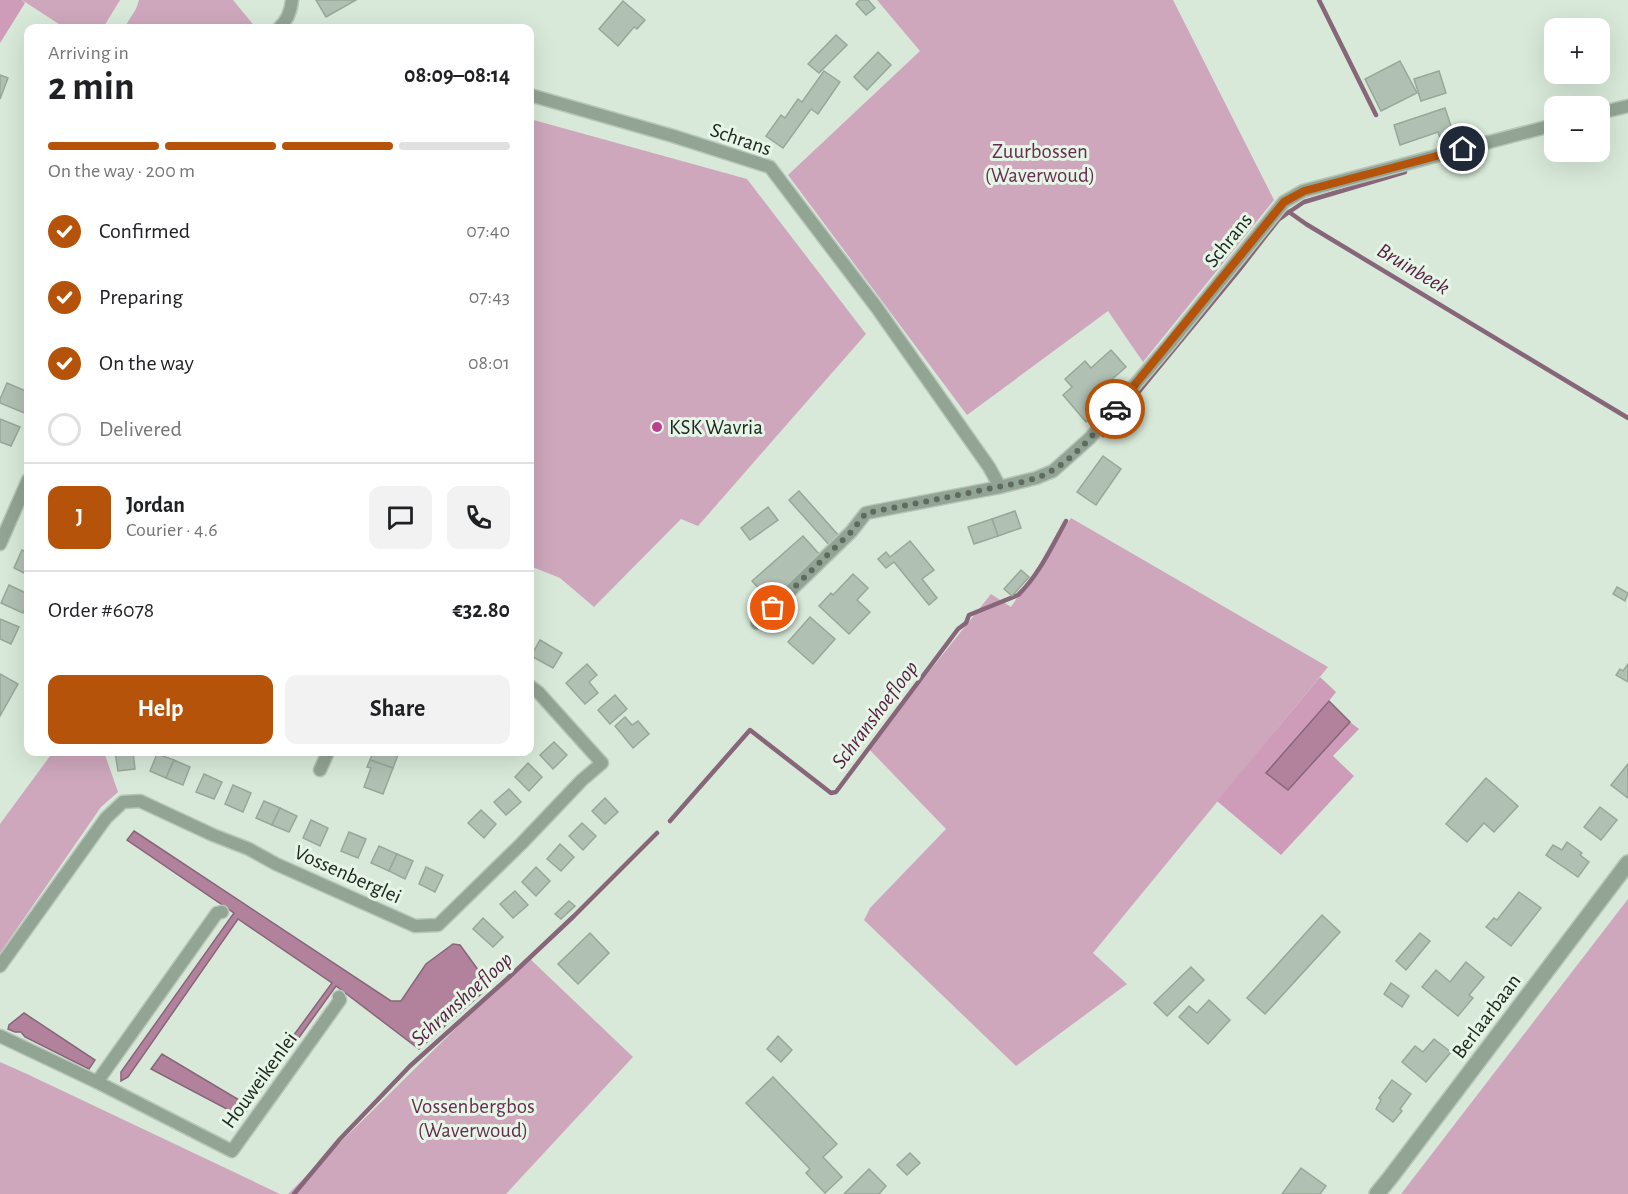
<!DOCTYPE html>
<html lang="en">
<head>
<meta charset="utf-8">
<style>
  body { margin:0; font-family:"Alegreya Sans",sans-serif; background:#f2f2f2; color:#202124; height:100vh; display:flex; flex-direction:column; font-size:22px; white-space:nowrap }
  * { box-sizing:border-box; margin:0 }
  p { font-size:20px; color:#757577 }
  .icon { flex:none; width:33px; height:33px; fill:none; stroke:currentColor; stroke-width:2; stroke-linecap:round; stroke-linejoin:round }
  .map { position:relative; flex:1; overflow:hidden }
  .details { position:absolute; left:24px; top:24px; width:510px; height:732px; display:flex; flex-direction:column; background:#fff; border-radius:12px; box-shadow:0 6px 24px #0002 }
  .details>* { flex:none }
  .buttons { position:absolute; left:1544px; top:18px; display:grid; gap:12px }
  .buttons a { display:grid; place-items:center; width:66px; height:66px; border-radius:12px; background:#fff; box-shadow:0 6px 24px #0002; font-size:30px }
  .pin { position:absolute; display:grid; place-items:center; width:51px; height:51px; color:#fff; margin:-26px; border:3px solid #fff; border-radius:50%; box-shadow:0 2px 6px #0007 }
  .courier { position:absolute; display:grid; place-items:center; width:60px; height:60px; margin:-30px; border:4px solid #b45309; border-radius:50%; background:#fff; color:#222; box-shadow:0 2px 8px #0007 }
  .head em { font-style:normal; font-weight:700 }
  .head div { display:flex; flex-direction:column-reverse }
  .head { display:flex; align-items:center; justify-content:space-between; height:102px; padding:0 24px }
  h1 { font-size:39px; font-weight:700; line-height:45px }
  .bar { display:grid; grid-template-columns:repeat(4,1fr); gap:9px 6px; align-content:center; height:72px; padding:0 24px }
  .bar i { height:8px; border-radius:4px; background:#e0e0e0 }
  .bar .active { background:#b45309 }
  .bar p { grid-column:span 4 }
  .line { display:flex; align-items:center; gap:15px; padding:0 24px; border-top:2px solid #e0e0e0 }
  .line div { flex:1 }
  .round { display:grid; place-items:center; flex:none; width:63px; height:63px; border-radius:12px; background:#f2f2f2 }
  ol { padding:0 24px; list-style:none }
  li { display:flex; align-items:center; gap:18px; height:66px }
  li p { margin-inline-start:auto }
  li .icon { padding:6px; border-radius:50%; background:#b45309; color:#fff; stroke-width:4 }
  li:last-child { color:#757577 }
  li i { width:33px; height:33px; border:3px solid #e0e0e0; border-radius:50% }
  .cta { display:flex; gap:12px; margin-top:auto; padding:12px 24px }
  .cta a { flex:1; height:69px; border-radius:12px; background:#b45309; color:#fff; font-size:24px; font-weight:700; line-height:69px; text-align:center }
  .cta a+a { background:#f2f2f2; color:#202124 }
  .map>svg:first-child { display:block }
  .green { fill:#cea7bc }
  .forest { fill:#ce9cb8 }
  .water { fill:#b2829d; stroke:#866678; stroke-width:1.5 }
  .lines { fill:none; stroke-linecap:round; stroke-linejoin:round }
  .stream { stroke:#866678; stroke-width:4.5 }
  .building { fill:#b0c0b2; stroke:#97a899; stroke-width:1.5 }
  .minor-casing { stroke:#b7c6b8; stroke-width:15 }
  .tertiary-casing { stroke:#b7c6b8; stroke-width:18 }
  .minor { stroke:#92a494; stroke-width:12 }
  .tertiary { stroke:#92a494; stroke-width:15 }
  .done { stroke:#606a61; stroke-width:6; stroke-dasharray:0 10.8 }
  .route { stroke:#b45309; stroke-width:8 }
  .poi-dot { fill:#bb3f8f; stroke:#e5f6e7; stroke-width:2 }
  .labels { text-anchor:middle; stroke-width:6; stroke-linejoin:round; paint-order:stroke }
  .street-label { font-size:21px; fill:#202620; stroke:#e5f6e7 }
  .park-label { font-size:21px; fill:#692c51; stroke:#e5f6e7 }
  .poi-label { font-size:21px; fill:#202620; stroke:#e5f6e7; text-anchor:start }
  .water-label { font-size:22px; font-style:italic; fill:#581d43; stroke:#e5f6e7 }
</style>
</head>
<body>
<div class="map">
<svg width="1628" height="1194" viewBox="0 0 1628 1194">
  <rect width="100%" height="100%" fill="#d8e9d9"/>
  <g class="green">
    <path d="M22 0H120L103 28H65Z"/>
    <path d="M139 0H233L256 28H124L136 9Z"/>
    <path d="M877 0H1173L1274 200 1143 362 1108 311 967 415 788 175 920 51Z"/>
    <path d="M530 119 747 179 866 334 698 526 681 519 594 607 560 578 530 566Z"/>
    <path d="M1071 518 1328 667 1093 953 1127 984 1016 1066 864 920 870 908 946 829 868 748 991 594 1011 607Z"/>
    <path d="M53 752H104L118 792 101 807 0 953V824Z"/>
    <path d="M1628 899V1194H1401Z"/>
    <path d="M528 957 633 1057 506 1194H288Z"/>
    <path d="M0 1062 27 1074 280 1194H0Z"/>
  </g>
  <g class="forest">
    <path d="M0 0H22L25 3 0 43Z"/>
    <path d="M1320 677 1336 692 1329 701 1350 722 1359 729 1333 756 1354 776 1281 855 1217 801Z"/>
  </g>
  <g class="water">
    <path d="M1329 701 1350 722 1288 790 1266 773Z"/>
    <path d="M134 831 391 1001H401L426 964 453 944 460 945 484 978 482 993 419 1049 336 986 242 1117 151 1069 162 1054 244 1103 332 983 238 919 128 1077 121 1081V1072L234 913 127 840Z"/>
    <path d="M24 1013 95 1060 89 1069 25 1037 21 1032H15L8 1029 9 1025Z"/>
  </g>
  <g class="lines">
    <g class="stream">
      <path d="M1319 0 1376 115"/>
      <path d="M1405 171V172L1304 202 1289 212 1306 224 1628 418"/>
      <path d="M1103 435 1239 270 1278 220 1289 212"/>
      <path d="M670 821 750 730 831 793 836 792 958 629 966 623 969 615 1018 595C1039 575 1052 546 1066 521"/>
      <path d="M294 1194 340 1139 410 1066 507 979 574 916 657 833"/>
    </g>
  </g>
  <g class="building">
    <path d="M316 0H356L326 17Z"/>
    <path d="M860 0H868L875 8 866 15 856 4Z"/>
    <path d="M623 1 645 20 637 29 634 27 618 46 599 29Z"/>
    <path d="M836 35 847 45 819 73 808 64Z"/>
    <path d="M878 52 891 65 867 90 854 77Z"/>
    <path d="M1400 61 1417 93 1381 111 1365 79Z"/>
    <path d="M824 71 840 82 818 114 811 109 783 148 766 136 781 115 785 118 798 99 802 102Z"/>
    <path d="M1439 71 1446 93 1421 101 1414 79Z"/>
    <path d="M0 75 8 78 0 99Z"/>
    <path d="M1445 108 1456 141 1443 146 1438 132 1400 145 1394 125Z"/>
    <path d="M1111 350 1126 367 1087 401 1097 413 1086 422 1063 395 1072 387 1065 379 1085 361 1091 368Z"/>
    <path d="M7 383 28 392V410L27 414 0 403V399Z"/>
    <path d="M0 419 20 427 11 446 0 442Z"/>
    <path d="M1103 456 1121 469 1096 505 1077 492Z"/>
    <path d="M799 491 840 537 830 546 789 500Z"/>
    <path d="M768 507 778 520 750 540 741 528Z"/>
    <path d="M1015 511 1021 528 998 536 992 519Z"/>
    <path d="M992 519 998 536 974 544 968 527Z"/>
    <path d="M803 536 820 555 769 600 752 581Z"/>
    <path d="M910 541 934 570 922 579 937 598 929 605 894 562 886 568 878 559 886 552 890 557Z"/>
    <path d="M22 550 28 553V575L14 568Z"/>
    <path d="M1021 570 1029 577 1012 596 1004 589Z"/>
    <path d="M853 574 868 588 857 600 870 612 849 634 819 606 831 593 833 595Z"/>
    <path d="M9 585 28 594V601L23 613 1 603Z"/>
    <path d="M1617 587 1628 593 1625 601 1613 594Z"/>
    <path d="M810 617 835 639 813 664 788 642Z"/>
    <path d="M0 619 19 627 11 644 0 639Z"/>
    <path d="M540 640 562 653 553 668 531 656Z"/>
    <path d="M587 664 597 675 589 682 598 693 585 704 566 683Z"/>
    <path d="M1628 664V682L1616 675 1620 669 1623 671Z"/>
    <path d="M0 674 18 684 0 716Z"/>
    <path d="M615 695 627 709 610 724 598 710Z"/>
    <path d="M625 717 632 725 638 721 649 734 633 748 615 726Z"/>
    <path d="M554 742 567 755 553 769 540 755Z"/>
    <path d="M115 752H133L135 769 118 771Z"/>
    <path d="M373 752 378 754V752H399L393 768 370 760Z"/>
    <path d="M157 754 174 760 166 778 150 771Z"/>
    <path d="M174 760 190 767 183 785 166 778Z"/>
    <path d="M370 760 393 768 383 794 364 787 371 768 367 767Z"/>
    <path d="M528 763 542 777 529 791 515 777Z"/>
    <path d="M1628 764V798L1611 785Z"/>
    <path d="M204 774 222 782 214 799 196 792Z"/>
    <path d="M1486 778 1518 806 1494 832 1484 823 1467 842 1446 824Z"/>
    <path d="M233 785 251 793 243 812 225 804Z"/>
    <path d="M509 789 521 802 506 815 494 802Z"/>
    <path d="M605 798 618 812 605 824 592 811Z"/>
    <path d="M264 801 280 808 272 825 256 818Z"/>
    <path d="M1600 807 1617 820 1601 840 1584 827Z"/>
    <path d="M280 808 297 816 289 832 272 825Z"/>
    <path d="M481 810 496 824 484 838 468 823Z"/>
    <path d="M311 820 328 828 320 846 303 838Z"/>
    <path d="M582 823 596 836 583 850 569 836Z"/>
    <path d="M349 832 366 839 358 858 341 851Z"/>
    <path d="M1567 842 1582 853 1580 855 1589 862 1578 877 1546 855 1553 845 1562 850Z"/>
    <path d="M560 844 574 857 561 871 547 859Z"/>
    <path d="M379 846 397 854 389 871 371 863Z"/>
    <path d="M397 854 413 861 405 879 389 871Z"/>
    <path d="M426 867 443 875 435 892 419 884Z"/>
    <path d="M536 867 550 881 536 896 522 882Z"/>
    <path d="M515 891 528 905 513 918 500 904Z"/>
    <path d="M1519 892 1541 908 1511 946 1486 927 1494 918 1497 920Z"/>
    <path d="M569 901 575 906 561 919 555 914Z"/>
    <path d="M1322 915 1340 932 1265 1014 1247 998Z"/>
    <path d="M483 918 503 937 493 947 473 929Z"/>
    <path d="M590 933 609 953 578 984 558 964Z"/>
    <path d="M1420 933 1430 941 1406 970 1396 961Z"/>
    <path d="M1466 962 1484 977 1469 995 1473 998 1458 1016 1422 987 1436 970 1450 982Z"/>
    <path d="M1191 967 1204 980 1167 1016 1154 1003Z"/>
    <path d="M1391 983 1409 996 1402 1007 1384 994Z"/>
    <path d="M1209 1000 1230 1020 1208 1044 1179 1017 1189 1006 1197 1013Z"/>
    <path d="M778 1036 792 1050 781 1062 767 1049Z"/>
    <path d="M1434 1039 1451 1052 1426 1082 1402 1062 1415 1046 1423 1052Z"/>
    <path d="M773 1077 837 1144 823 1157 842 1177 825 1193 806 1173 810 1169 746 1103Z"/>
    <path d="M1392 1080 1411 1094 1400 1109 1402 1111 1393 1122 1376 1109 1381 1100 1379 1098Z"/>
    <path d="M910 1153 920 1163 907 1175 897 1165Z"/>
    <path d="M1301 1168 1326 1186 1320 1194H1282Z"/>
    <path d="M869 1169 886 1186 879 1194H844Z"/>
  </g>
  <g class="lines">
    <g class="minor-casing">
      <g id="minor">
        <path d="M279 28C287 21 291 10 292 0"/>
        <path d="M530 95 673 136 770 167 877 308 989 467 1000 487"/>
        <path d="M1599 113 1628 106"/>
        <path d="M0 544 28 480"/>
        <path d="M757 623 851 532 866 513 1000 487 1036 478 1053 471 1090 438 1171 342 1284 202 1303 191 1554 125"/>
        <path d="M320 770 328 752"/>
        <path d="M0 966 106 818 123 802 140 801 213 835 249 849 276 864 415 926 438 925 521 844 582 780 602 763 539 693 530 686"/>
        <path d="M0 1036 97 1082 232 1151 340 1000 339 997"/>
        <path d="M97 1082 217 913 222 912"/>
      </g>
    </g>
    <g class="tertiary-casing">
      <path id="tertiary" d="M1377 1194 1390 1178 1628 863"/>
    </g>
    <use href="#minor" class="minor"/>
    <use href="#tertiary" class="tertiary"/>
  </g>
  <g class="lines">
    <path class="done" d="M773 608 851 532 866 513C908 505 950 497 992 488 1012 484 1036 481 1053 470 1078 455 1097 430 1115 409"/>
    <path class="route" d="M1115 409 1284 202 1304 191 1463 149"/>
  </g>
  <circle class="poi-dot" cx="657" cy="427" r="6"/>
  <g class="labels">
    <g class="street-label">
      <text transform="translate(741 139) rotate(19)" y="7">Schrans</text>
      <text transform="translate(1228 240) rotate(-51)" y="7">Schrans</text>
      <text transform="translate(348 874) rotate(24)" y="7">Vossenberglei</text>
      <text transform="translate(1486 1016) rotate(-53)" y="7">Berlaarbaan</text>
      <text transform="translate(259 1080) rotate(-54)" y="7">Houweikenlei</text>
    </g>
    <g class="park-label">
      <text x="1040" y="158">Zuurbossen<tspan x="1040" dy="24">(Waverwoud)</tspan></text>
      <text x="473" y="1113">Vossenbergbos<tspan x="473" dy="24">(Waverwoud)</tspan></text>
    </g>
    <g class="poi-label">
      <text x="669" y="434">KSK Wavria</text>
    </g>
    <g class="water-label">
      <text transform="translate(1414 268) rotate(31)" y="8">Bruinbeek</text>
      <text transform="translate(874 714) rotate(-53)" y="8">Schranshoefloop</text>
      <text transform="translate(461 998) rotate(-42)" y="8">Schranshoefloop</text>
    </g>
  </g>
</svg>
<div class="buttons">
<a>+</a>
<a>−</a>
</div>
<div class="pin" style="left:773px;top:608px;background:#ea580c"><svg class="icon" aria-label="bag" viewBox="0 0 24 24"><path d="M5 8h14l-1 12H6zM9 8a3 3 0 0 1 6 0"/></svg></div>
<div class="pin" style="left:1463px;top:149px;background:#1f2937"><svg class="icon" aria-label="home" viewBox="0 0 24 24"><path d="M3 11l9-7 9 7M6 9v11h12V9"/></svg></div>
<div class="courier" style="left:1115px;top:409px"><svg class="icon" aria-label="car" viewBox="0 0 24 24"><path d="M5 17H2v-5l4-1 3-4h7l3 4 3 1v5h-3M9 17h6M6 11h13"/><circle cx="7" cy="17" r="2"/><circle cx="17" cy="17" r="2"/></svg></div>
<section class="details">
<div class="head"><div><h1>2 min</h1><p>Arriving in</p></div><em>08:09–08:14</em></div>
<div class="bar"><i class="active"></i><i class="active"></i><i class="active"></i><i></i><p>On the way · 200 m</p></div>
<ol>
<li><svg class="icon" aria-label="check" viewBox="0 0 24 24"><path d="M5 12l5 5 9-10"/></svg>Confirmed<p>07:40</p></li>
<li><svg class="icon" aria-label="check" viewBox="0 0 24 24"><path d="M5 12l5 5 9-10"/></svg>Preparing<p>07:43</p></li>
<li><svg class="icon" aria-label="check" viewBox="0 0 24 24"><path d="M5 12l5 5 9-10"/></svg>On the way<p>08:01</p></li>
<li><i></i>Delivered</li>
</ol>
<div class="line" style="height:108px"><b class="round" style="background:#b45309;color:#fff">J</b><div><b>Jordan</b><p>Courier · 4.6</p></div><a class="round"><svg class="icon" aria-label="chat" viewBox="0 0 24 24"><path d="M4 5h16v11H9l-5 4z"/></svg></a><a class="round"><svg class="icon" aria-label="phone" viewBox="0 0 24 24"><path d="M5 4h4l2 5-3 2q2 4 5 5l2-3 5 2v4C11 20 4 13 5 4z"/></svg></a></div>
<div class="line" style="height:78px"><div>Order #6078</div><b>€32.80</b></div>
<div class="cta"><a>Help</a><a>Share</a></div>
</section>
</div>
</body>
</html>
